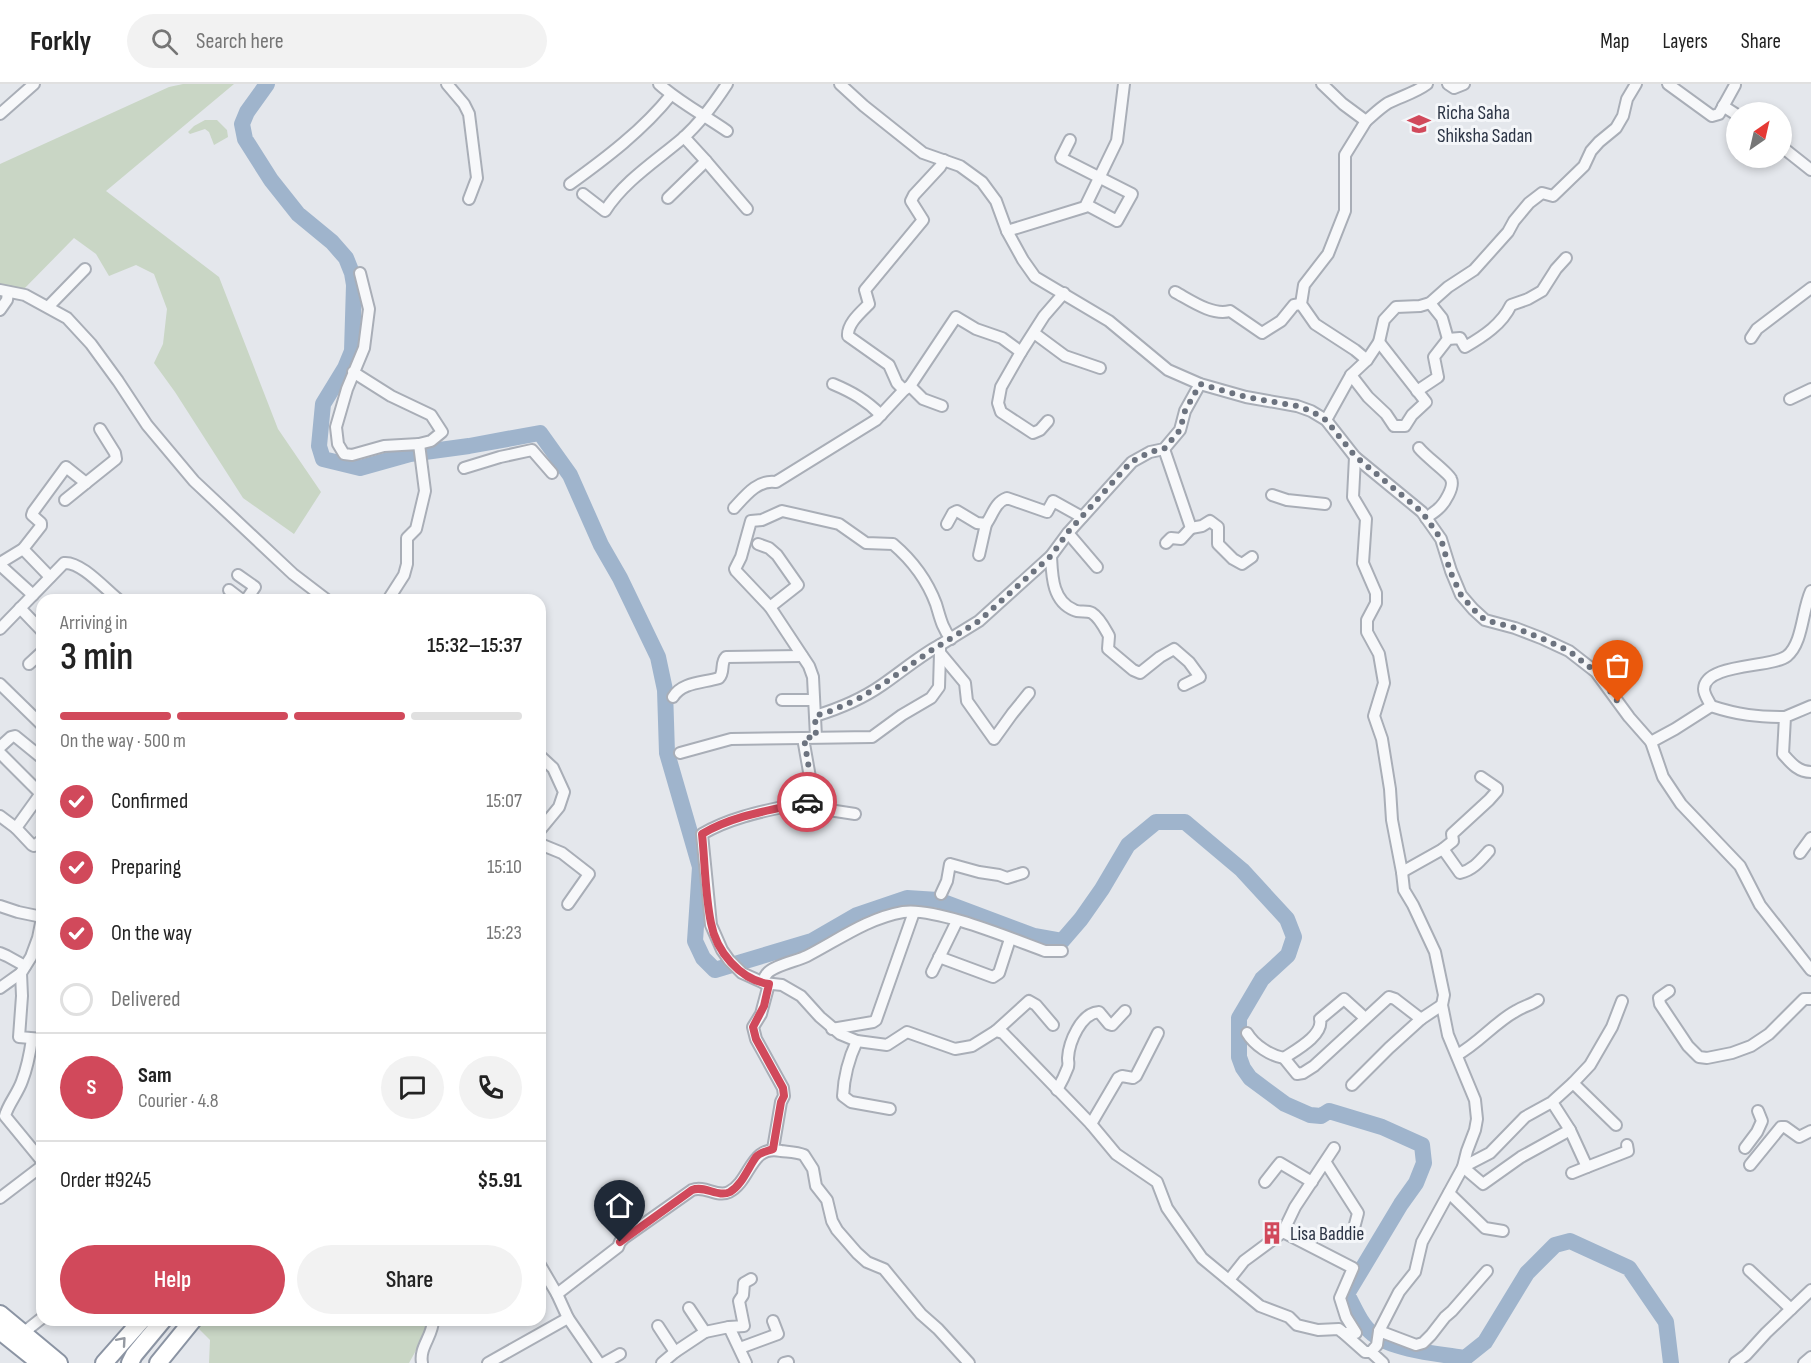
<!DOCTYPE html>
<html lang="en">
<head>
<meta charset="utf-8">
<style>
  body { margin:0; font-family:"Sofia Sans Condensed",sans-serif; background:#f2f2f2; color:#222; height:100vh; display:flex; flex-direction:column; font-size:22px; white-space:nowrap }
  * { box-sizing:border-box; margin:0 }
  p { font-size:20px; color:#767676 }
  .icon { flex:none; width:33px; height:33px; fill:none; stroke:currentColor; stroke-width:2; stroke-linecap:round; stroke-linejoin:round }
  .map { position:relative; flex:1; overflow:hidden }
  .details { position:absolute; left:36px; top:510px; width:510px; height:732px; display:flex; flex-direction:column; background:#fff; border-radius:18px; box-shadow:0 3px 9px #0003 }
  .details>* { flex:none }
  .needle { width:39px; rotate:34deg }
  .fabs { position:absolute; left:1726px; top:18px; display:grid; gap:12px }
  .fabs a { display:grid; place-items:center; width:66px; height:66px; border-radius:50%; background:#fff; box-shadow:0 3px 9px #0003; font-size:30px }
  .pin { position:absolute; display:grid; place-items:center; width:51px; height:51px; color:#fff; margin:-62px -26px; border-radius:50% 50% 50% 0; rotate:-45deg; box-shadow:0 0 6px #0007 }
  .pin .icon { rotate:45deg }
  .courier { position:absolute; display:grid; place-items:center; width:60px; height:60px; margin:-30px; border:4px solid #d1495b; border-radius:50%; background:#fff; color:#222; box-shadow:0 2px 8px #0007 }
  .overview em { font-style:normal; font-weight:600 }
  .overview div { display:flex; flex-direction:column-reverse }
  .overview { display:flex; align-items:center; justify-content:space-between; height:102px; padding:0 24px }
  h1 { font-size:39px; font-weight:600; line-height:45px }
  .bar { display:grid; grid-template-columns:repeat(4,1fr); gap:9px 6px; align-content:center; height:72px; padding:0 24px }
  .bar i { height:8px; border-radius:4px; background:#e0e0e0 }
  .bar .current { background:#d1495b }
  .bar p { grid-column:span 4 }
  .line { display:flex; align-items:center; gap:15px; padding:0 24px; border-top:2px solid #e0e0e0 }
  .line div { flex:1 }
  .round { display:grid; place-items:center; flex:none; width:63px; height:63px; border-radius:32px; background:#f2f2f2 }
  ol { padding:0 24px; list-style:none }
  li { display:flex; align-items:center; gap:18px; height:66px }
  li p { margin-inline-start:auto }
  li .icon { padding:6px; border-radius:50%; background:#d1495b; color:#fff; stroke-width:4 }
  li:last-child { color:#767676 }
  li i { width:33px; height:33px; border:3px solid #e0e0e0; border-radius:50% }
  .cta { display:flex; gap:12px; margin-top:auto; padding:12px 24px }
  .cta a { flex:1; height:69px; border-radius:36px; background:#d1495b; color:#fff; font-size:24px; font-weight:600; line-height:69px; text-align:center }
  .cta a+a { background:#f2f2f2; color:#222 }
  header { display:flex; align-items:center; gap:36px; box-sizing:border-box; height:84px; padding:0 30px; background:#fff; border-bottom:2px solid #e0e0e0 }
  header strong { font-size:28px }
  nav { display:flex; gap:33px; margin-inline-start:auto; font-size:21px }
  .search { width:420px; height:54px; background:#f2f2f2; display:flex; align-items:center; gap:15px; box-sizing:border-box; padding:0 21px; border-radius:33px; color:#767676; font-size:22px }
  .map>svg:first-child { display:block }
  .green { fill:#c9d6c5 }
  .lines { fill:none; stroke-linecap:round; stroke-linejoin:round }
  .river { stroke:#9fb4cc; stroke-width:16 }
  .minor-casing { stroke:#a9aeb7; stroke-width:14 }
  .highway-casing { stroke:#8b94a3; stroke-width:20 }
  .minor { stroke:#f7f8fa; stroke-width:10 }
  .highway { stroke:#fff; stroke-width:16 }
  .oneway { stroke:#959aa2 }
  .done { stroke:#6c737f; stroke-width:6; stroke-dasharray:0 10.8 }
  .route { stroke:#d1495b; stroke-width:8 }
  .labels { text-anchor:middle; stroke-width:6; stroke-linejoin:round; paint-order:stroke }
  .poi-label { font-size:20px; fill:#2b3445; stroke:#f4f6f9; text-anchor:start }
</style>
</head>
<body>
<header>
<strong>Forkly</strong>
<div class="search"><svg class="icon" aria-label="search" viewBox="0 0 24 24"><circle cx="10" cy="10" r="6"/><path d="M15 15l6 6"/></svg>Search here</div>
<nav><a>Map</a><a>Layers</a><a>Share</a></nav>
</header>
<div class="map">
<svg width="1811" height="1279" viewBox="0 0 1811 1279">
  <rect width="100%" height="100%" fill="#e4e7ec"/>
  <g class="green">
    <path d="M183 0H234L106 107 219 193 278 345 321 408 294 450 243 414 175 308 154 279 163 260 167 225 154 190 136 181 109 192 96 170 74 154 20 209 0 205V80L169 3Z"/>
    <path d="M205 36H217L227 46 228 53 214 61 209 48 205 45 190 50 188 48 194 42Z"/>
    <path d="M190 1236H433L409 1279H209L210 1256Z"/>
  </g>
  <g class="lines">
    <path class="river" d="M267 0 247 28 242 40 245 55 271 96 298 130 332 158 346 174 352 189 354 201 352 267 345 284 323 320 319 362 323 375 360 384 410 370 469 362 540 349 570 391 601 461 620 494 658 573 665 606 667 669 700 783 695 857 703 874 715 886 812 857 857 831 907 814 938 816 1034 852 1062 857 1081 835 1102 805 1128 761 1156 738H1185L1242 786 1287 835 1294 853 1288 871 1262 895 1239 934V973L1243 984 1250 994 1285 1020 1310 1031 1321 1032 1329 1027 1382 1043 1422 1061 1424 1079 1416 1099 1401 1120 1347 1210C1354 1223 1361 1241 1373 1250 1393 1266 1440 1270 1465 1274L1485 1258 1527 1189 1555 1161 1570 1157 1629 1184 1666 1238 1671 1279"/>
    <g class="minor-casing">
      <g id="minor">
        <path d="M447 0 464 20 469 30 477 94 469 115"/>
        <path d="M659 0C679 18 704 31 727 47"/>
        <path d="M840 0 864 22 923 69 960 82 982 98 996 117 1007 147 1023 176 1035 193 1109 237 1168 286 1200 300 1246 313 1297 322 1311 327 1326 336 1355 373 1422 428 1441 455 1451 487 1461 511 1473 525 1485 536 1515 544 1541 554 1569 567 1596 588 1629 633 1651 658 1663 693 1681 720 1740 782 1760 821 1811 886"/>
        <path d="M1322 0 1343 20 1366 37 1345 71V127L1328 170 1304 201 1301 220 1315 240 1355 266 1367 276 1351 291 1326 336"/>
        <path d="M1448 0 1454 4 1464 0"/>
        <path d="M1668 0 1712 32 1719 30 1735 1"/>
        <path d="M1723 22 1737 31"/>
        <path d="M0 30 34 0"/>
        <path d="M1366 37C1373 31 1380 24 1388 19 1402 12 1415 9 1427 0"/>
        <path d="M1070 56 1061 74 1132 110 1117 137 1087 121"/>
        <path d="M1782 63 1811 86"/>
        <path d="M706 77 747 125"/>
        <path d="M570 100C606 74 643 46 671 11"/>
        <path d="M583 110 605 127C624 97 656 77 683 54 701 38 714 20 727 0"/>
        <path d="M668 114 706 77 684 53"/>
        <path d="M1007 147 1085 123 1117 57 1124 0"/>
        <path d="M0 206 25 211 67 234 91 260 118 297 147 341 194 397 293 490 327 516"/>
        <path d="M1175 208C1190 216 1212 232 1230 227L1262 249 1281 237 1294 221 1301 220"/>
        <path d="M1430 219 1442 234 1448 255"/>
        <path d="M48 223 85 185"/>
        <path d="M0 226 7 216 8 208"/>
        <path d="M1034 249 1065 272 1100 284"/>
        <path d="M1751 254 1757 245 1811 204"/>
        <path d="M1367 276 1379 258 1384 236 1396 223 1420 222 1430 219 1448 203 1474 186 1508 148 1514 137 1529 119 1542 109 1553 112 1584 82 1591 67 1599 58 1616 44 1623 32 1627 15 1636 0"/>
        <path d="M353 288 391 312 431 331 442 348 431 357 419 360 384 362 352 371 344 370 338 360 336 343 347 305 364 264 369 225 360 189"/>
        <path d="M1351 291 1368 313 1386 330 1394 342H1405L1412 331 1426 318 1379 258"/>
        <path d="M833 300C852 308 866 316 881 331"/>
        <path d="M910 302 923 315 942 322"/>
        <path d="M904 306 897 299 889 281 848 252C847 240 860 229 869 220L865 206 923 136 911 117 914 111 940 83 944 76"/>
        <path d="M1417 307 1438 293 1434 273 1448 255 1460 254 1465 263C1484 252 1502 240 1511 221L1528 215 1542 207 1556 185 1566 174"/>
        <path d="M1790 315 1811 305"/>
        <path d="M1048 337 1040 346 1033 349 1001 328 998 319 1001 303 1021 268 1044 232 1064 209"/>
        <path d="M1419 364C1426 373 1449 389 1451 395 1455 403 1444 420 1438 425 1435 428 1430 431 1426 434"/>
        <path d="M1164 365 1191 444 1202 442 1210 437 1218 443V460L1233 475 1242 480 1252 473"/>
        <path d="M1355 373 1353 413 1366 435 1363 479 1376 509V519L1367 536V548L1379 570 1384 599 1374 632 1382 655 1390 705 1392 736 1402 788 1404 806 1413 821 1435 868 1444 911 1442 921 1448 951 1475 1016 1477 1035 1475 1046 1467 1067 1463 1083 1422 1158 1415 1188 1399 1208 1379 1247 1377 1261 1371 1268 1383 1279"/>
        <path d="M464 384 500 373 532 366 552 389"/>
        <path d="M1272 411 1287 416 1325 420"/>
        <path d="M65 416 86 399"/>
        <path d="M734 424C745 412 758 395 776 398L876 336 904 306 910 302 956 233 976 245 1002 254 1021 268"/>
        <path d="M947 440 953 429 957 427 977 439 986 440C993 431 994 419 1007 414L1047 428 1053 417 1082 433"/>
        <path d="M1068 449 1097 483"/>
        <path d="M1166 459 1171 454 1181 455 1191 444"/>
        <path d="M758 460 769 464 777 471 798 501 770 523"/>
        <path d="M23 465 50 493"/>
        <path d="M979 471 986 440"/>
        <path d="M1051 472C1052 491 1052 517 1074 526 1079 529 1087 526 1092 529 1100 534 1105 545 1109 552L1108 565 1133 586 1140 589 1160 573 1174 565 1189 578 1200 593 1184 601"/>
        <path d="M0 479 23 465 41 442V439L32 431 33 428 66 383 86 399 116 375 115 369 100 345"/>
        <path d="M0 481 33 511"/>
        <path d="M238 491 255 503 246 516"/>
        <path d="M229 506 242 516"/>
        <path d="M388 516 404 491 407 480V454L416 445 425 407 419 360"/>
        <path d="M20 524 42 547"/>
        <path d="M0 545 64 479C81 477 106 506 119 516"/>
        <path d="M29 580 42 568"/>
        <path d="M0 600 42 641"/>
        <path d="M1029 609 1012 630 994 655 967 617 965 599 940 569V561L979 537 1051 472 1068 449 1132 378 1150 368 1164 365 1180 346 1185 327 1200 300"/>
        <path d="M673 613C682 598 703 599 719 594 725 588 720 579 726 573L802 572"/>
        <path d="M782 616H814"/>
        <path d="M1711 622C1738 631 1758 633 1785 633"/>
        <path d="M1811 622 1785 633 1783 670C1791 679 1798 688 1811 688"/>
        <path d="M815 632C838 625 862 615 882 601 901 588 921 571 940 561"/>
        <path d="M816 653 813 593 809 582 770 523 736 487 735 485 741 473 751 437 762 436 782 427 839 440 866 459 893 460C913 477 927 496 936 520 940 533 942 544 951 555"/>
        <path d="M1651 658 1675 645 1711 622C1709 617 1704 611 1704 605 1705 579 1772 584 1787 572 1803 559 1802 526 1811 507"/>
        <path d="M0 663 11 653 15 652 42 674"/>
        <path d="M0 669 40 709 39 712 16 744 0 732"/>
        <path d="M680 669 731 655 803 654"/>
        <path d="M540 672 553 684 564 708 559 723 540 746"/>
        <path d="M814 716 803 654 872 653 902 631 931 614 939 603 940 569"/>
        <path d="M855 730 816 724 814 716C777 725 736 730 702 750L711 841 722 866 729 876 742 889 764 899 782 901 801 912 820 933 840 950 857 957 887 961 907 948 955 965 972 962 996 947 1003 949 1091 1040 1116 1070 1157 1098 1167 1124 1202 1174 1260 1222 1289 1233 1297 1241 1318 1246 1339 1245 1365 1268H1371"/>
        <path d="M16 744 32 761 34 762 42 756"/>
        <path d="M540 760 562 769 589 790 568 820"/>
        <path d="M1443 765 1453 757 1452 750 1489 716 1497 707V704L1481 693"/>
        <path d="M1800 769 1811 754"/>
        <path d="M1402 788 1443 765 1460 789C1473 786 1480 777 1489 767"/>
        <path d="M941 810 947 797 950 780 979 788 999 791 1007 794 1023 789"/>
        <path d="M0 822 18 828 42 833"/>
        <path d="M42 834 38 854 31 873 21 889 22 912 19 953 42 955"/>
        <path d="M0 869 7 872 25 882"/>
        <path d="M939 873 993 893 999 889 1010 855"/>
        <path d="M932 888 957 837"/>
        <path d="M764 899C764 896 764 893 766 891 771 882 797 877 807 872 838 856 868 834 903 828 936 823 1012 855 1045 867H1062"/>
        <path d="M769 900 761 930 753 943 756 955 783 1004 784 1012 781 1018 773 1065"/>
        <path d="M0 904 21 889"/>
        <path d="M1669 907 1659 914 1660 920 1688 962 1699 973 1707 974 1732 969 1751 962 1769 950 1804 915H1811"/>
        <path d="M832 945 873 938 876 936 914 828"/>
        <path d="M996 947 1029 917 1036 921 1053 941"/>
        <path d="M1247 949C1254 961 1271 972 1284 974L1297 990 1303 989 1314 982 1389 913 1395 915 1421 935 1442 921"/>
        <path d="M32 955C30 969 27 984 22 997 18 1009 7 1022 5 1032L42 1077"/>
        <path d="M857 957C848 976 844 992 843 1012L851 1018 890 1025"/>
        <path d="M1457 971C1479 959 1494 939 1516 927 1524 922 1531 921 1538 916"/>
        <path d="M1284 974C1296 966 1324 951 1320 935L1344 915 1365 934"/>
        <path d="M1573 999 1616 1041"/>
        <path d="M1352 1001 1389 964 1421 935"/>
        <path d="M1057 1006C1061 999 1065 991 1068 983 1069 977 1068 980 1068 974 1069 958 1081 929 1099 928L1109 940 1112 941 1125 927"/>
        <path d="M1552 1018 1570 1046 1521 1073 1483 1100 1463 1083 1490 1069 1525 1033 1552 1018 1573 999 1590 981 1612 943 1622 917"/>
        <path d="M1091 1040 1118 994 1122 992 1133 994 1136 992 1158 949"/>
        <path d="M1570 1046 1587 1083 1628 1067 1627 1061"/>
        <path d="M1745 1064 1757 1048 1762 1037 1758 1027"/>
        <path d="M1326 1079 1358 1129 1354 1144"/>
        <path d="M1750 1081 1781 1043H1785L1799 1053 1811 1047"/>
        <path d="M1572 1089 1587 1083"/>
        <path d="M1265 1098 1280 1079 1312 1098"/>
        <path d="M1449 1109 1485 1144 1503 1147"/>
        <path d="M0 1114 42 1082"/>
        <path d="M1283 1148 1353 1184 1340 1214 1346 1233 1356 1249H1344L1341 1247"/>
        <path d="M540 1181 557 1210 568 1234 599 1279"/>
        <path d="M1749 1186 1791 1225"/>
        <path d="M1229 1196 1244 1177 1283 1148 1295 1123 1334 1064"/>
        <path d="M557 1210 618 1163 620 1158 624 1154 692 1106C705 1101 717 1114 729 1108 751 1097 750 1060 781 1067 789 1068 797 1068 804 1071L813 1085 816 1102 827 1116 832 1137 837 1146 857 1169 867 1178 884 1185 921 1230 938 1245 969 1279"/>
        <path d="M689 1224 705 1248 729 1243 746 1279"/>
        <path d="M658 1242 675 1268"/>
        <path d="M729 1243 744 1242 739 1217 743 1211 744 1199 751 1195"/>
        <path d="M1379 1247 1416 1261 1423 1259 1431 1251 1445 1233 1452 1227 1487 1187"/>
        <path d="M23 1249 42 1234"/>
        <path d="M740 1264 778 1250 773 1237"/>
        <path d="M422 1279C419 1263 433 1252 433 1236"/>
        <path d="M488 1279 568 1234"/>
        <path d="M604 1279 620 1270"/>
        <path d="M662 1279 675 1268 705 1248"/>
        <path d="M784 1279 788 1278"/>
        <path d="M1735 1279 1746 1271 1766 1249 1811 1206"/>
        <path d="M1804 1279 1811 1273"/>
      </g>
    </g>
    <g class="highway-casing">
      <g id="highway">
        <path d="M0 1230 59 1279"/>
        <path d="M0 1247 40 1279"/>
        <path d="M104 1279 142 1236"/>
        <path d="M130 1279 134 1271 163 1236"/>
        <path d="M158 1279 193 1236"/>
      </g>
    </g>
    <use href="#minor" class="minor"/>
    <use href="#highway" class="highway"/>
  </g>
  <defs><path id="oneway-chevron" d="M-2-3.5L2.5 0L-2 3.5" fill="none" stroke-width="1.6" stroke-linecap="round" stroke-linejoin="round" transform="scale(1.5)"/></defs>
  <use class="oneway" href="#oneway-chevron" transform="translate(122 1257) rotate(-49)"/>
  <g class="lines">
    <path class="done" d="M807 718 814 716 804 654 816 653 815 632 831 627 858 615 883 600 932 566 979 537 1051 472 1068 448 1131 378 1150 368 1164 365 1180 346 1185 327 1200 300 1246 313 1297 322 1311 327 1326 336 1355 372 1422 428 1441 455 1450 487 1461 511 1473 525 1485 536 1515 544 1541 554 1569 567 1596 588 1618 618"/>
    <path class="route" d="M620 1158 692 1106C705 1101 718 1114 730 1108 742 1101 748 1084 756 1073 760 1068 768 1067 773 1065L781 1018 784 1012 783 1004 756 955 753 943 764 922 769 900C740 896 716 867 711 839 705 810 705 779 702 750 734 731 772 726 807 718"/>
  </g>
  <defs>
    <g id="school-bare" transform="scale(1.8)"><path d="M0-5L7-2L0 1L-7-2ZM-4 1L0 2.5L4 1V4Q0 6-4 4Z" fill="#d1495b" stroke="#f4f6f9" stroke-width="2.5" paint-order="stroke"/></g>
    <g id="building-bare" transform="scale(1.8)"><path d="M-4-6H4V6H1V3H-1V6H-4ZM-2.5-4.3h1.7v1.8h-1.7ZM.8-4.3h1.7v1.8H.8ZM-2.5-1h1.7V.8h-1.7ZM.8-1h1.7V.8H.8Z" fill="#d1495b" stroke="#f4f6f9" stroke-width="2.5" paint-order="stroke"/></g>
  </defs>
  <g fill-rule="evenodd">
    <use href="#school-bare" x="1419" y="40"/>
    <use href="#building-bare" x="1272" y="1149"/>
  </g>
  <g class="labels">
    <g class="poi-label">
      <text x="1437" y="35">Richa Saha<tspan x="1437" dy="23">Shiksha Sadan</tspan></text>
      <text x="1290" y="1156">Lisa Baddie</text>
    </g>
  </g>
</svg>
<div class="fabs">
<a><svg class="needle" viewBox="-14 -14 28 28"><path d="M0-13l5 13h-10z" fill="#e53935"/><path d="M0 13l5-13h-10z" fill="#767676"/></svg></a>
</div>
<div class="pin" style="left:1618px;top:618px;background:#ea580c"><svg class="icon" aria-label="bag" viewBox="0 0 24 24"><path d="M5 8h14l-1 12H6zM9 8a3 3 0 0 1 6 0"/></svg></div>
<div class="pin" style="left:620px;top:1158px;background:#1f2937"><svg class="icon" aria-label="home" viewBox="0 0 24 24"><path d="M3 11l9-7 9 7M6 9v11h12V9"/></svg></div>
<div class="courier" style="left:807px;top:718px"><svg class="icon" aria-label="car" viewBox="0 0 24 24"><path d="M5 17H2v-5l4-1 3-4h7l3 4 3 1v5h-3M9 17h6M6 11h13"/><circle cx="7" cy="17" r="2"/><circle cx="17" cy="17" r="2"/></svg></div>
<section class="details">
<div class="overview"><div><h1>3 min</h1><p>Arriving in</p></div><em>15:32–15:37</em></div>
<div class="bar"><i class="current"></i><i class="current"></i><i class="current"></i><i></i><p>On the way · 500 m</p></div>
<ol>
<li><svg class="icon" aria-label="check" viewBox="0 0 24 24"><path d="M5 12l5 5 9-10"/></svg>Confirmed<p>15:07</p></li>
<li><svg class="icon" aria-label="check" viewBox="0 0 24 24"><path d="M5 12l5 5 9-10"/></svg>Preparing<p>15:10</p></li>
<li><svg class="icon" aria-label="check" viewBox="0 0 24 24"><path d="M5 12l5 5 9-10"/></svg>On the way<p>15:23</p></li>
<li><i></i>Delivered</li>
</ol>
<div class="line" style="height:108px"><b class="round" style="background:#d1495b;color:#fff">S</b><div><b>Sam</b><p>Courier · 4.8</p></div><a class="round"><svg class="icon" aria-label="chat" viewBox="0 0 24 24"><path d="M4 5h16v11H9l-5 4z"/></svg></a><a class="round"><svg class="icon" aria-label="phone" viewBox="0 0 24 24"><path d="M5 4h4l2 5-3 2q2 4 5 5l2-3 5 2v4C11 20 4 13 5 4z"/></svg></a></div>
<div class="line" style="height:78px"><div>Order #9245</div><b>$5.91</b></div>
<div class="cta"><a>Help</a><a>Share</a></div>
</section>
</div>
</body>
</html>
